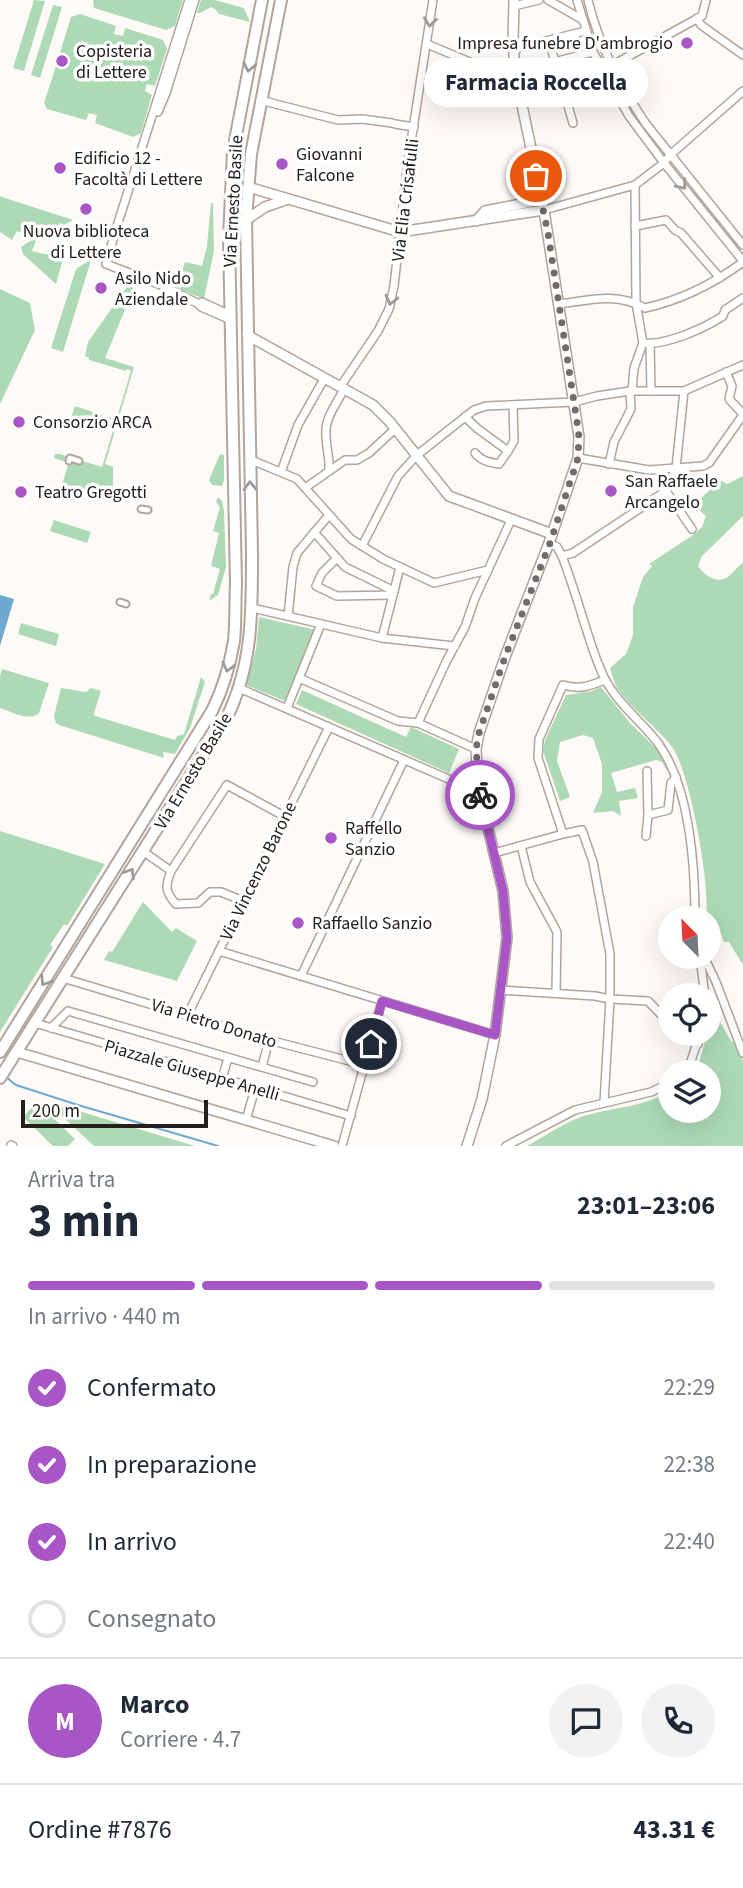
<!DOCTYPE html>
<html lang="it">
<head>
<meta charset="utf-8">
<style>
  body { margin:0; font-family:"Source Sans 3",sans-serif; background:#f2f2f3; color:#1f2937; height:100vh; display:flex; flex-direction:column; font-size:26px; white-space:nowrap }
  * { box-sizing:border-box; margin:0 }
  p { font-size:23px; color:#747a83 }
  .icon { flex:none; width:38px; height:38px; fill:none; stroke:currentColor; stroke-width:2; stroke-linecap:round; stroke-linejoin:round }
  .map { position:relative; height:1146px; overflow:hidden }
  .details { display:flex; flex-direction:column; background:#fff; flex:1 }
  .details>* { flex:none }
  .needle { width:46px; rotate:336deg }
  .buttons { position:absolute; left:658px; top:906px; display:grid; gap:14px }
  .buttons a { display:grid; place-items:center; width:63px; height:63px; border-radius:50%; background:#fff; box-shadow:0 7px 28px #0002; font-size:35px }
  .scale { position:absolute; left:21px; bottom:18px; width:187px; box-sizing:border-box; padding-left:7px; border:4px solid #26201d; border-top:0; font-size:19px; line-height:24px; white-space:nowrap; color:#26201d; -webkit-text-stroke:5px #fff; paint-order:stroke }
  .pin { position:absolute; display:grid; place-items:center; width:60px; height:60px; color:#fff; margin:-30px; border:4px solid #fff; border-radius:50%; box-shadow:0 2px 7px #0007 }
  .courier { position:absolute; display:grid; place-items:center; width:70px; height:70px; margin:-35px; border:5px solid #a856c5; border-radius:50%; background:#fff; color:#222; box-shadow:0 2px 9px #0007 }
  .bubble { position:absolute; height:49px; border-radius:24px; background:#fff; box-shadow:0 7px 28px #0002; font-size:23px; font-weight:700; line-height:49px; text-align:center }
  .overview em { font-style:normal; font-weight:700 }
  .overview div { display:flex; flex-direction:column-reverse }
  .overview { display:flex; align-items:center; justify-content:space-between; height:119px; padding:0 28px }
  h1 { font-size:46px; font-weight:700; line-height:52px }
  .bar { display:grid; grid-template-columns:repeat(4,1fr); gap:10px 7px; align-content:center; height:84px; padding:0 28px }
  .bar i { height:9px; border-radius:5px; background:#e0e1e3 }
  .bar .selected { background:#a856c5 }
  .bar p { grid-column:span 4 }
  .line { display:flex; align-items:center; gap:18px; padding:0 28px; border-top:2px solid #e0e1e3 }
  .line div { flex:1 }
  .round { display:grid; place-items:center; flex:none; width:74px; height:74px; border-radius:37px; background:#f2f2f3 }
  ol { padding:0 28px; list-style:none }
  li { display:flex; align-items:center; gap:21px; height:77px }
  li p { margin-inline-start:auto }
  li .icon { padding:7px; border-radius:50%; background:#a856c5; color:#fff; stroke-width:4 }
  li:last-child { color:#747a83 }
  li i { width:38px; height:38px; border:4px solid #e0e1e3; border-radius:50% }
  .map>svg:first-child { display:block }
  .green { fill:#addab5 }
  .water { fill:#6ca8d0 }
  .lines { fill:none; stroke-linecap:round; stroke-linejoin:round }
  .stream { stroke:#6ca8d0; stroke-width:2 }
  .pedestrian-casing { stroke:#b2a49a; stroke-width:9 }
  .minor-casing { stroke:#b2a49a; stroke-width:10 }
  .tertiary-casing { stroke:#b2a49a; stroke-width:12 }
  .secondary-casing { stroke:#b2a49a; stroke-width:14 }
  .pedestrian { stroke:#fff; stroke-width:5 }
  .minor { stroke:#fff; stroke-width:7 }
  .tertiary { stroke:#fff; stroke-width:9 }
  .secondary { stroke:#fff; stroke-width:10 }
  .oneway { stroke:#9d9b99 }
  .done { stroke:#716c69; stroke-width:7; stroke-dasharray:0 12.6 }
  .route { stroke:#a856c5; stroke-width:9 }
  .poi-dot { fill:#a856c5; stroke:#fff; stroke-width:2.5 }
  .labels { text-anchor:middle; stroke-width:7; stroke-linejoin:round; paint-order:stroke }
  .poi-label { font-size:18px; fill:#26201d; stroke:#fff; text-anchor:start }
  .street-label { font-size:18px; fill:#26201d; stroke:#fff }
</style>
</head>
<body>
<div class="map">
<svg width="743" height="1146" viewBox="0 0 743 1146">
  <rect width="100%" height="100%" fill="#fdfaf7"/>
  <g class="green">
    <path d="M34 0 45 1 24 71 13 68Z"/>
    <path d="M93 0H183L175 26 166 30 94 8Z"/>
    <path d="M201 0H215L244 8 250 22 219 14 215 9 211 7 200 13H197Z"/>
    <path d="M53 5 62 7 40 78 31 75Z"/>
    <path d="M80 14 116 26 114 34 123 36 125 28 163 40 167 49 155 86 147 84 145 91 152 95 141 133 133 137 95 123 97 115 89 113 86 120 47 109 44 103 57 63 65 65 67 58 59 56 71 17Z"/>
    <path d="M0 196 5 198 73 220 64 225 60 223 54 236 40 231 38 235 24 230 22 233 17 231 12 240 0 232Z"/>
    <path d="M211 203H213L214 251 204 299 165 283 167 275 180 277 185 262 202 266 207 246Z"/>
    <path d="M33 239 36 241 32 251 44 254 64 255 56 284 23 254 21 247Z"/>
    <path d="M91 260 63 352 51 348 75 272 77 268Z"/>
    <path d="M128 285 134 288 105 358 134 367 105 464 113 467V485L108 498 102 496 101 498 64 486 62 484 69 463 54 458 55 454H60L102 467 131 371 127 369 126 371 89 360V358L85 356 88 342Z"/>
    <path d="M0 289 30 303 35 330 0 404Z"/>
    <path d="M75 406 111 418 108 429 71 418Z"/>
    <path d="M220 454 224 455V480L222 486 212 485 209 480Z"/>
    <path d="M743 476V516L702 556 698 566C705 576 718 585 729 576 734 572 737 567 743 563V965L729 942H724L721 934 709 938V919H706C711 889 690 771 672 747 656 726 632 710 617 688 614 682 612 675 610 668L626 654 633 635V607L643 577 652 566 649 564 693 535 702 527 706 516 694 505 720 480 727 484Z"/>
    <path d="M218 497 222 501 224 511 226 567 218 595 209 601 211 594H213L220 569 211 566 219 533 213 531 220 507 216 502Z"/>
    <path d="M54 520 91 532 87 543 50 531Z"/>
    <path d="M259 617 316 630 285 701 246 685 256 649Z"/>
    <path d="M21 623 59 634 56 646 18 634Z"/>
    <path d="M2 669 49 683 39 713C29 722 12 712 0 708V676Z"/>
    <path d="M201 677 205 682 190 728 175 754 163 752 164 758 59 725 56 723 54 716 61 688 86 692 91 688 101 691 94 713 95 716 175 740 177 736 184 734Z"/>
    <path d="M601 687 630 723 658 750 668 770 667 771 662 762 656 760 611 773 617 792 635 788 638 798 619 801 621 816 613 811 593 813 602 792V764L593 738 583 735 560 742 557 761 570 797 560 801 543 751 545 740 566 695 592 691Z"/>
    <path d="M302 690 406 737 411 727 459 749 449 773 296 704Z"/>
    <path d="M0 831 105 864 67 926 64 924 50 945 53 947 0 1032Z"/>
    <path d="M143 902 172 932 176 928 197 941 177 981 104 960 109 951 112 952Z"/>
    <path d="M710 1015H716L731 1041 737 1043 743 1062V1146H527C547 1135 569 1119 591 1114 619 1107 646 1106 670 1091V1111H709V1073H692L699 1063 707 1034H709Z"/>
    <path d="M37 1102 75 1139 68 1146H53L23 1117Z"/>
    <path d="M57 1107 72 1109 195 1146H94L61 1115Z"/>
  </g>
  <path class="water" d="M0 595 14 599 0 646Z"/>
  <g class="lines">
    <path class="stream" d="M6 1077 16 1085 78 1105 218 1146"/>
    <g class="pedestrian-casing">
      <g id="pedestrian">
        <path d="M69 461 70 458 79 461"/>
        <path d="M141 509 148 510"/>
        <path d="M120 602 126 604"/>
      </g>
    </g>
    <g class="minor-casing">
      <g id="minor">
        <path d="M189 0 117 226 106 264 161 285 199 304 201 307 231 320"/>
        <path d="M548 0 583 20"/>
        <path d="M577 0 593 52 629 116 664 163 743 261"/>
        <path d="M588 0C599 46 620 85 646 124L743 245"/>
        <path d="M514 6 539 0"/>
        <path d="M697 18 701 25 743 55"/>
        <path d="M549 41 573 123"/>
        <path d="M427 44 477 65 483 69 488 83 516 78"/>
        <path d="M514 49 585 31"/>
        <path d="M609 67 702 16 706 0"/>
        <path d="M515 72 593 52"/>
        <path d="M260 100 338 120 362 119 392 123"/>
        <path d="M158 112 166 93 195 0"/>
        <path d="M395 124 414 127"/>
        <path d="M544 210 635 185 664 163 670 155 743 91"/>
        <path d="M635 226 666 220 675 230 681 233 720 278"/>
        <path d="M199 304 202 302 230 315"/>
        <path d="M559 304C590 300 616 292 645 308 682 300 713 284 743 262"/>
        <path d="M643 343C665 346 705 328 723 316L725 310 743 298"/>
        <path d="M650 344 651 391"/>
        <path d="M726 372 732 386 729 399 743 414"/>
        <path d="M340 387 378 331 389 309 394 286 408 161 433 0"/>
        <path d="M632 391 634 368 643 343 636 303 635 185"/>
        <path d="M465 417 478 429 508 451 514 441 513 406"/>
        <path d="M475 453C481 461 489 462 499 464L508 451"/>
        <path d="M578 458 649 470 703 466 709 463 743 415"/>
        <path d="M249 459 297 479 351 539 383 559 434 583 488 570 511 520"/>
        <path d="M609 464 614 442 631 409 630 391"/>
        <path d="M329 470C330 457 325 444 326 430 326 417 338 401 344 389"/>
        <path d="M281 472 298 425 324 379"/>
        <path d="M305 488 345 460H357L369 453 395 429"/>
        <path d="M666 491 692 529"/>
        <path d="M314 532 345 567 394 591 382 638"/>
        <path d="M549 543 557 547 562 556 573 553 666 491 676 468 684 391"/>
        <path d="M362 546 398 476 417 455 474 410 486 406 574 402 597 396 630 391H684L743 365"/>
        <path d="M562 556C570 577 577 599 584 622 590 640 595 659 604 677 616 702 641 721 658 743 690 787 695 866 695 919"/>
        <path d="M337 558 322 573 316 586 337 596 393 595"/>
        <path d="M394 591 400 567"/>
        <path d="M252 608 382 638 454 646"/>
        <path d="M288 616 293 567 297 553 329 515"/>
        <path d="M299 678 398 721 418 723 476 749"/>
        <path d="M239 688 467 787 478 786"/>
        <path d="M287 708 321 624"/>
        <path d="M418 723 447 660 465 627 475 598 488 570"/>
        <path d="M648 815 668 810 671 783 676 777"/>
        <path d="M646 836 648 815 647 771"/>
        <path d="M521 846 530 882 557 932 556 993"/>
        <path d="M144 852 171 871C165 886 165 892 176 904L198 903 210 892H221L243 901"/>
        <path d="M494 853 563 834"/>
        <path d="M171 871 227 785 284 816"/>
        <path d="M219 951 495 1035"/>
        <path d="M700 957 705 996"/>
        <path d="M704 957 716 982 743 1053"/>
        <path d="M301 976 404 760"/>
        <path d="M63 978 269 1040 365 1065"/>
        <path d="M500 990 595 996 610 999 648 1001 670 1024"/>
        <path d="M187 1016 329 727"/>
        <path d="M35 1023 351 1116"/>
        <path d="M51 1028 68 1011 313 1082"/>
        <path d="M680 1034 684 1039 698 1044"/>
        <path d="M262 1067 269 1040"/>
        <path d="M682 1073 691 1061 700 1034"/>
        <path d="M222 1079 228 1058"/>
        <path d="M604 1103 610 999V954L593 862 582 830 563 834 538 758 539 739 563 685C580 690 589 686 605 680"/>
        <path d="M246 1120 255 1089"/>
        <path d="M11 1145 13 1146"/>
        <path d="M342 1146 382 1001"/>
        <path d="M506 1146 575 1110 651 1092 670 1083"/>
      </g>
    </g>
    <g class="tertiary-casing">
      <g id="tertiary">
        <path d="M248 187 400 232 544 210"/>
        <path d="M246 220 265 207 288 199"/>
        <path d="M476 221 485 211 541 200"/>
        <path d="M247 335 373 405 390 422 449 496 552 534"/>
        <path d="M17 1052 334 1146"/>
        <path d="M467 1146 482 1099 495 1035 507 938 503 891 478 786 476 749 479 733 505 657 549 543 578 458 579 437 544 210 515 72 513 41 514 0"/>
      </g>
    </g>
    <g class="secondary-casing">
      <g id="secondary">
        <path d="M0 1052 212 711C223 689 230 665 234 641 236 622 235 602 236 584L229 238 233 151 262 0"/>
        <path d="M0 1078 226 719C253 665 252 612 252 554L246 220 251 154 281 0"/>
      </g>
    </g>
    <use href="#pedestrian" class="pedestrian"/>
    <use href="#minor" class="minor"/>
    <use href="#tertiary" class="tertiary"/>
    <use href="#secondary" class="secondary"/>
  </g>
  <defs><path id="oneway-chevron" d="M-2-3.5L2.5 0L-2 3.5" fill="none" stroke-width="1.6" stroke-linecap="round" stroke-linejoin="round" transform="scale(1.75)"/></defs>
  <g class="oneway">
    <use href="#oneway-chevron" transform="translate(430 22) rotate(97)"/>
    <use href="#oneway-chevron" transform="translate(249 67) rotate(101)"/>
    <use href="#oneway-chevron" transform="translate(682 185) rotate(51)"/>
    <use href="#oneway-chevron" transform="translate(391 300) rotate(104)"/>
    <use href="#oneway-chevron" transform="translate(250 486) rotate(-92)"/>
    <use href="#oneway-chevron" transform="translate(228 667) rotate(104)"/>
    <use href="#oneway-chevron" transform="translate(130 873) rotate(-58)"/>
    <use href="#oneway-chevron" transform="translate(45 981) rotate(122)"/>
  </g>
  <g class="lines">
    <path class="done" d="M480 795 476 749 479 733 505 657 550 543 578 458 579 437 577 422 548 233 536 176"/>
    <path class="route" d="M371 1044 382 1001 495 1035 507 938 503 891 480 795"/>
  </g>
  <g class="poi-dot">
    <circle cx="687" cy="43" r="7"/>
    <circle cx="62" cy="61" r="7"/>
    <circle cx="282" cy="164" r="7"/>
    <circle cx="60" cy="168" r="7"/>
    <circle cx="86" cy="209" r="7"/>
    <circle cx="101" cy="288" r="7"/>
    <circle cx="19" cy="422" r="7"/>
    <circle cx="611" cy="491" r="7"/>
    <circle cx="21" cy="492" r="7"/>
    <circle cx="331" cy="838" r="7"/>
    <circle cx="298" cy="923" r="7"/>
  </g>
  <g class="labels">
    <g class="poi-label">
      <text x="673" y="49" text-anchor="end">Impresa funebre D'ambrogio</text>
      <text x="76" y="57">Copisteria<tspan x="76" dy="21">di Lettere</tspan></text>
      <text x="296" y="160">Giovanni<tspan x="296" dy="21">Falcone</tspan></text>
      <text x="74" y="164">Edificio 12 -<tspan x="74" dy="21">Facoltà di Lettere</tspan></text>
      <text x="86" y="237" text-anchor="middle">Nuova biblioteca<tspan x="86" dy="21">di Lettere</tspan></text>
      <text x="115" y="284">Asilo Nido<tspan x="115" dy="21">Aziendale</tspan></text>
      <text x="33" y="428">Consorzio ARCA</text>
      <text x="625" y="487">San Raffaele<tspan x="625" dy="21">Arcangelo</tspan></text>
      <text x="35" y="498">Teatro Gregotti</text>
      <text x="345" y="834">Raffello<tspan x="345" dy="21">Sanzio</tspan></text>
      <text x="312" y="929">Raffaello Sanzio</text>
    </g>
    <g class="street-label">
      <text transform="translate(405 200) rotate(-83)" y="6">Via Elia Crisafulli</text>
      <text transform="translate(233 201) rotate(-87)" y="6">Via Ernesto Basile</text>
      <text transform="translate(193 771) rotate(-59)" y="6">Via Ernesto Basile</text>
      <text transform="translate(258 871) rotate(-64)" y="6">Via Vincenzo Barone</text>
      <text transform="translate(214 1023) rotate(17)" y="6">Via Pietro Donato</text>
      <text transform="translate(192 1070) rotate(16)" y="6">Piazzale Giuseppe Anelli</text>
    </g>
  </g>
</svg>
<div class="buttons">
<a><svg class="needle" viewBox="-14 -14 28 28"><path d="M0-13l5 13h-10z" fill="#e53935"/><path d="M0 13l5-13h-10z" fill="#747a83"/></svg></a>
<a><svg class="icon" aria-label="locate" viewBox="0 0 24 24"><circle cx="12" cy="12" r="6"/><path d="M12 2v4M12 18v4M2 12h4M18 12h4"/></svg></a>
<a><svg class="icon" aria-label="layers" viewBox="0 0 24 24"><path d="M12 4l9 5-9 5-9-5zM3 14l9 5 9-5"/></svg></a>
</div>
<div class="scale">200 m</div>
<div class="pin" style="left:536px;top:176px;background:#ea580c"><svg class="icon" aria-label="bag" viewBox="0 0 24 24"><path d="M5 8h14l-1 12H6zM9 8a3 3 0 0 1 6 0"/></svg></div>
<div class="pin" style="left:371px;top:1044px;background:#1f2937"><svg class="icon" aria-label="home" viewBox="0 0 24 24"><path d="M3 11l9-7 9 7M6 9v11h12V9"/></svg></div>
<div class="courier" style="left:480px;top:795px"><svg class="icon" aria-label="bike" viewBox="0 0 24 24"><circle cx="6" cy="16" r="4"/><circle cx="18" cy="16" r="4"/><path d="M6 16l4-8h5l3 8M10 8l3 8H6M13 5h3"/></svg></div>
<div class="bubble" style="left:424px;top:58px;width:224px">Farmacia Roccella</div>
</div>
<section class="details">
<div class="overview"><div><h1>3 min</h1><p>Arriva tra</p></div><em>23:01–23:06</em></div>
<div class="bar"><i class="selected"></i><i class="selected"></i><i class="selected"></i><i></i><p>In arrivo · 440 m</p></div>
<ol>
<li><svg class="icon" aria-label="check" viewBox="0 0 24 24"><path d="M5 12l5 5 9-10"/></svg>Confermato<p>22:29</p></li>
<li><svg class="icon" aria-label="check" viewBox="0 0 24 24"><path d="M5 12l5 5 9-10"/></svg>In preparazione<p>22:38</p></li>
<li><svg class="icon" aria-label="check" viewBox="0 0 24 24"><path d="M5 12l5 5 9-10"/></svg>In arrivo<p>22:40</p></li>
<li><i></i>Consegnato</li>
</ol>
<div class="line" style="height:126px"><b class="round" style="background:#a856c5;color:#fff">M</b><div><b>Marco</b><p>Corriere · 4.7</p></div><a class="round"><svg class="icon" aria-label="chat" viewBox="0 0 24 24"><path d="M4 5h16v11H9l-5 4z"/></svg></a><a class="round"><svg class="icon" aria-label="phone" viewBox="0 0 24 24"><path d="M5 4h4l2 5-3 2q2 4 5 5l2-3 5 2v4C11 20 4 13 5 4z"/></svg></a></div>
<div class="line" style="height:91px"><div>Ordine #7876</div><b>43.31 €</b></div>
</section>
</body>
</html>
